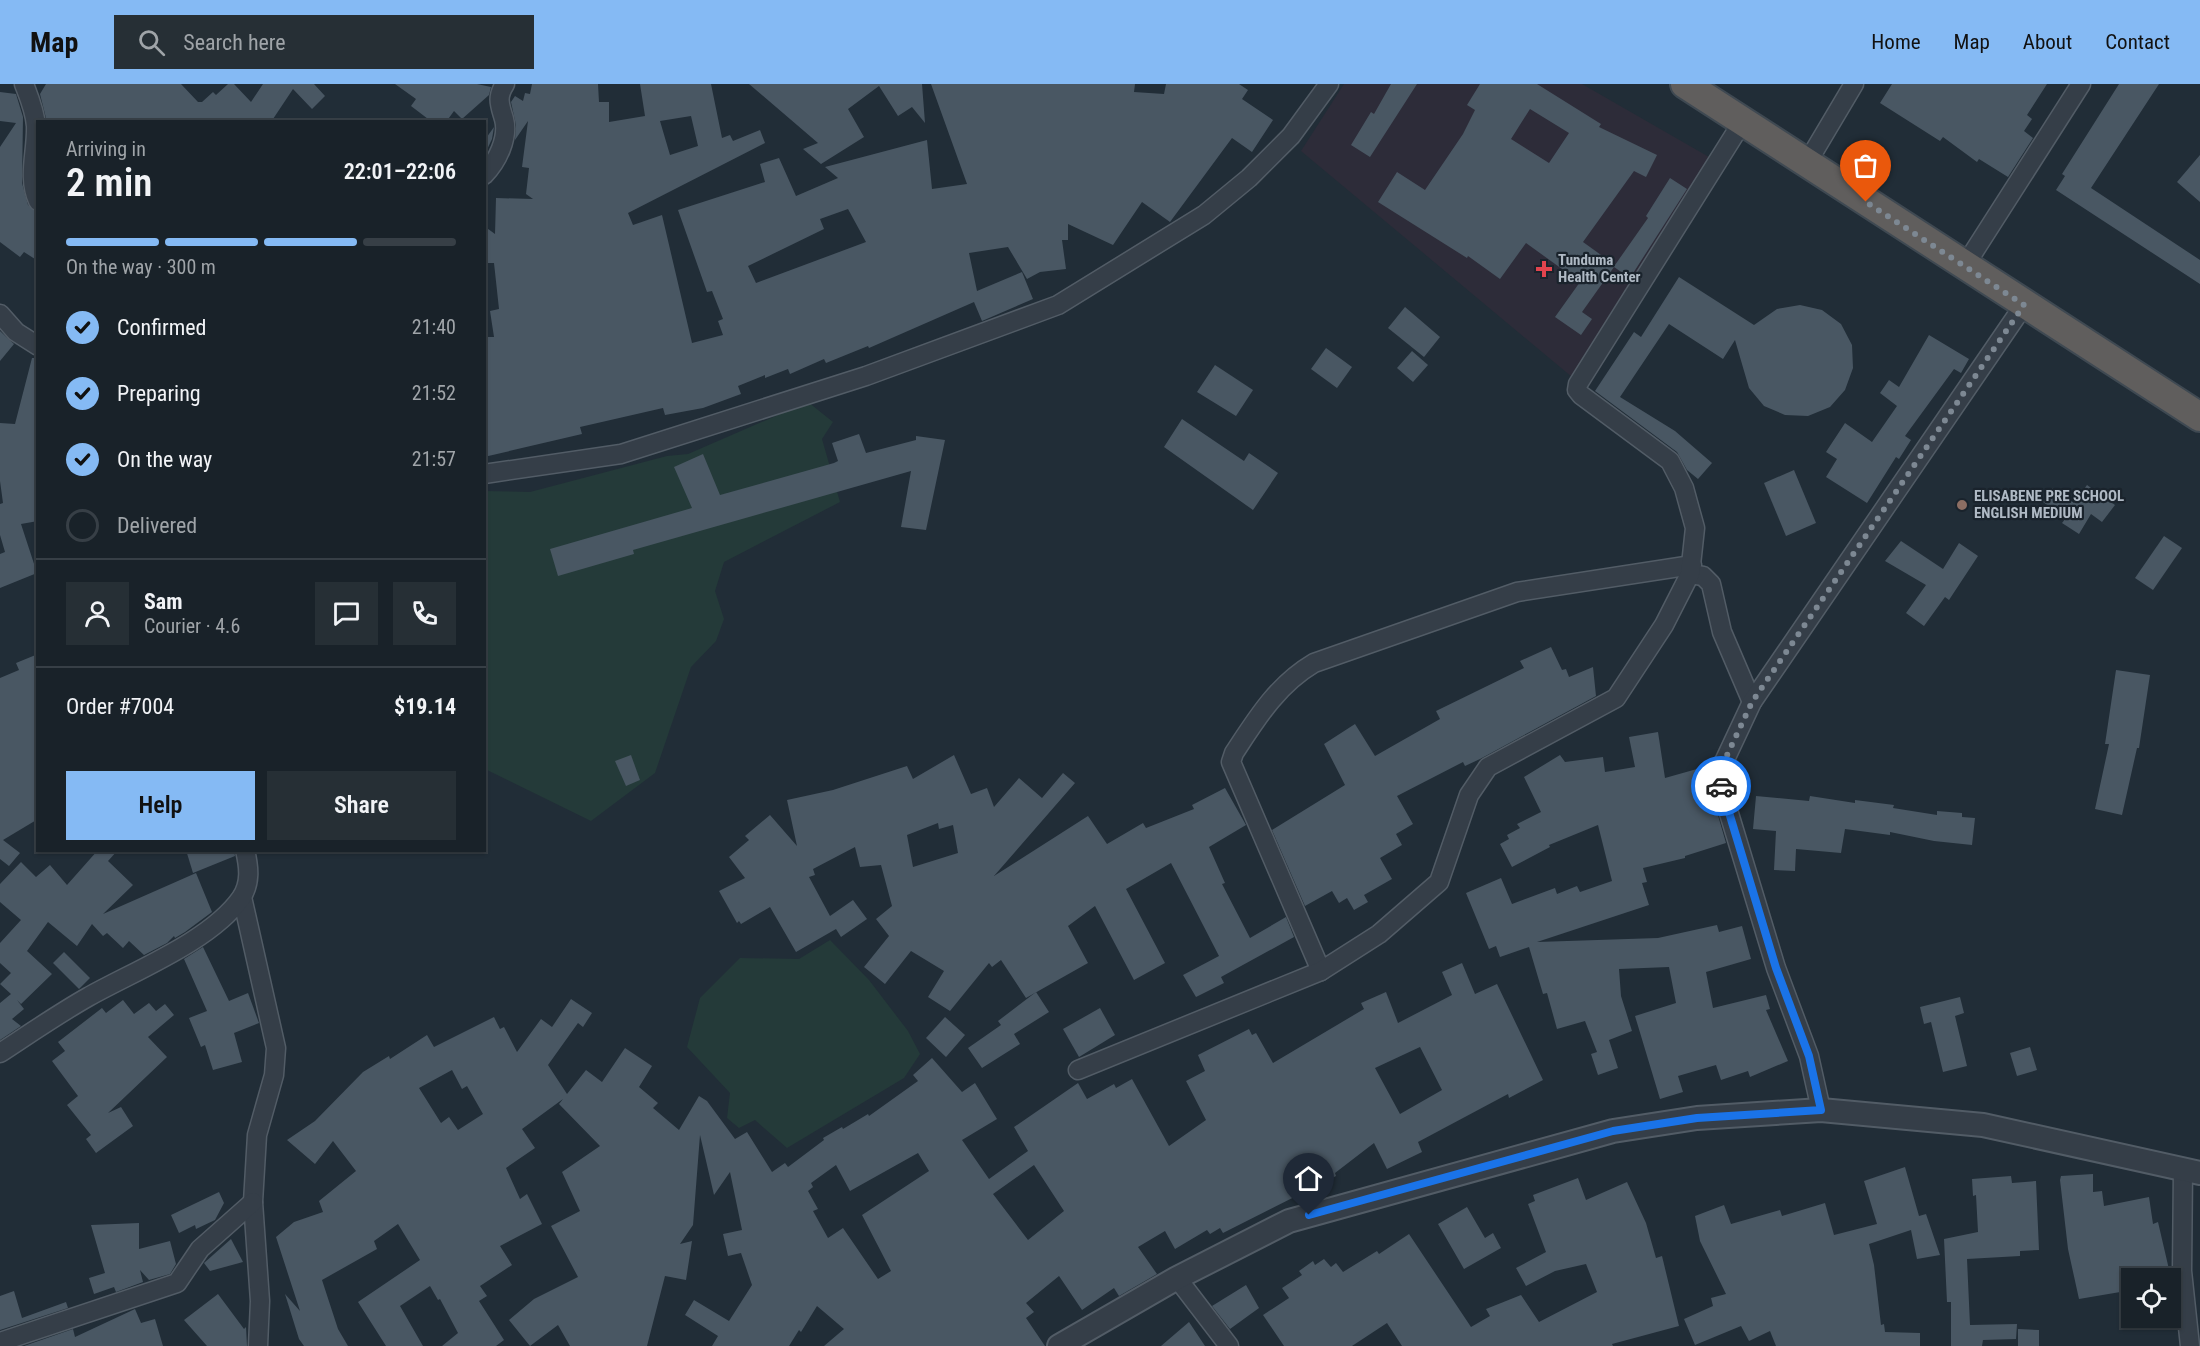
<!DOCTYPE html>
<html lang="en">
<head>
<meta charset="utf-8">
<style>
  body { margin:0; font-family:"Roboto Condensed",sans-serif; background:#262f35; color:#f1f3f6; height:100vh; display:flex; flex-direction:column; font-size:22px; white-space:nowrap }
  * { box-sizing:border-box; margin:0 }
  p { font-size:20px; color:#9fa4a8 }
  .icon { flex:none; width:33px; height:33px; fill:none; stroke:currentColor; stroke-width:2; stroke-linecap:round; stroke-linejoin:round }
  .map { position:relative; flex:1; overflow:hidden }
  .drawer { position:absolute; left:36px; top:36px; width:450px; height:732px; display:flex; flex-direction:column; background:#192229; border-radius:0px; box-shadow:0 2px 4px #0004,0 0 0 2px #373f46 }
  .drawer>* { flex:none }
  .buttons { position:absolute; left:2121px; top:1184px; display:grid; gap:12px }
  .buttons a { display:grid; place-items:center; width:60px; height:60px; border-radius:0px; background:#192229; box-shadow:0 2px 4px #0004,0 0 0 2px #373f46; font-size:30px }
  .pin { position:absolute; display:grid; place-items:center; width:51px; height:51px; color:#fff; margin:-62px -26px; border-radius:50% 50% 50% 0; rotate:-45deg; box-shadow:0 0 6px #0007 }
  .pin .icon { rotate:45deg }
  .courier { position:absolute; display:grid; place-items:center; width:60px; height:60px; margin:-30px; border:4px solid #1a73e8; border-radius:50%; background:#fff; color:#222; box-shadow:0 2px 8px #0007 }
  .headline em { font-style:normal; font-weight:600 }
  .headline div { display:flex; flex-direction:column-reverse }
  .headline { display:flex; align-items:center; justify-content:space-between; height:102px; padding:0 30px }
  h1 { font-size:39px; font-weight:600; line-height:45px }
  .bar { display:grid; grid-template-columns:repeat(4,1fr); gap:9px 6px; align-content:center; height:72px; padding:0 30px }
  .bar i { height:8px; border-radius:4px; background:#373f46 }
  .bar .selected { background:#85baf4 }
  .bar p { grid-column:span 4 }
  .line { display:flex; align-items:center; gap:15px; padding:0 30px; border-top:2px solid #373f46 }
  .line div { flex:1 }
  .round { display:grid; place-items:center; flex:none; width:63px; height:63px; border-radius:0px; background:#262f35 }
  ol { padding:0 30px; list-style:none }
  li { display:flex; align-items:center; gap:18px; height:66px }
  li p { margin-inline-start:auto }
  li .icon { padding:6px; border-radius:50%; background:#85baf4; color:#111; stroke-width:4 }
  li:last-child { color:#9fa4a8 }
  li i { width:33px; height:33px; border:3px solid #373f46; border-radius:50% }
  .primary-button { display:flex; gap:12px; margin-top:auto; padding:12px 30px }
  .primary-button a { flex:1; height:69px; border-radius:0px; background:#85baf4; color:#111; font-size:24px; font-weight:600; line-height:69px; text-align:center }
  .primary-button a+a { background:#262f35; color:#f1f3f6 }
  header { display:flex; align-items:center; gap:36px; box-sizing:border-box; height:84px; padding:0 30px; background:#85baf4; color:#111 }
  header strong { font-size:28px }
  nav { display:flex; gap:33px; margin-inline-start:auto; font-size:21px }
  .search { width:420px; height:54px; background:#262f35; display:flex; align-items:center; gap:15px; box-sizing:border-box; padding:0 21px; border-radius:0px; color:#9fa4a8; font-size:22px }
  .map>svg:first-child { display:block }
  .medical { fill:#2d2c39 }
  .green { fill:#243a39 }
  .building { fill:#495763; fill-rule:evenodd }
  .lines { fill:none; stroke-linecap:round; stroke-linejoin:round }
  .minor-casing { stroke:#525c66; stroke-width:21 }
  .tertiary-casing { stroke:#525c66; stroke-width:26 }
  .trunk-casing { stroke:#3f4952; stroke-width:32 }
  .minor { stroke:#353e48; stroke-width:18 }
  .tertiary { stroke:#353e48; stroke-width:22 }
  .trunk { stroke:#605e5d; stroke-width:28 }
  .done { stroke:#7d8893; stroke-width:6; stroke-dasharray:0 10.8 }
  .route { stroke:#1a73e8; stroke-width:8 }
  .health-dot { fill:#e0444e; stroke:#1a232c; stroke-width:2 }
  .education-dot { fill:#8d6e63; stroke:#1a232c; stroke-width:2 }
  .labels { text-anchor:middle; stroke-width:4.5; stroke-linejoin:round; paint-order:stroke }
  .poi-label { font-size:15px; font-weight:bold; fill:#afb9c4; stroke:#1a232c; text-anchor:start }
</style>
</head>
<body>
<header>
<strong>Map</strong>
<div class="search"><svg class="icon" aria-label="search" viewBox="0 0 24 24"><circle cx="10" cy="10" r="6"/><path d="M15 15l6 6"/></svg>Search here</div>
<nav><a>Home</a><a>Map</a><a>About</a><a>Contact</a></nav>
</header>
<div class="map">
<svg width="2200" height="1262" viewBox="0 0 2200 1262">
  <rect width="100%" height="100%" fill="#212d37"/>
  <path class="medical" d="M1344 0H1582L1716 77 1572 293 1301 67Z"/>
  <g class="green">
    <path d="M808 318 833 338 822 355 840 418 724 478 715 507 724 535 716 557 691 583 655 689 591 737 485 685 484 407 530 408 667 372 688 370Z"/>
    <path d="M830 856 869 896 908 947 920 970 904 994 787 1064 755 1036 739 1044 727 1034 730 1009 687 963 700 914 740 874 799 875Z"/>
  </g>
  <g class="building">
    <path d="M46 0H181L198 18H202L213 8 216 11 228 0H234L251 18 263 0H314L325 12 312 25 293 5 271 38H47L40 10Z"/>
    <path d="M395 0H477L491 3 489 11 462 35 454 27 446 38H432L411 22 416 15Z"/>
    <path d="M532 0H598L599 18H609V38L645 32 640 0H711L722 54 730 51 733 57 760 46 765 59 628 129 633 141 662 131 692 259 723 251 718 237 723 235 712 207 707 208 678 126 765 98 760 80 779 74 796 112 838 94 825 83 927 56 932 105 967 100 931 0H1135L1134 8 1164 10 1166 0H1239L1248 6 1242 15 1273 36 1252 68 1232 54 1170 138 1142 118 1113 161 1068 140V156H1062L1066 185 1040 188 1027 195 1008 163 969 169 977 207 1022 188 1033 215 982 237 974 218 869 264 868 262 826 279 824 275 790 290 788 285 765 294V291L738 302 741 310 703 324 665 331 663 324 580 343 582 350 484 373V253H494L490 227 499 225 494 179H484V142L495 150 496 114 533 115 526 110 529 84 522 83 528 37 515 56 516 41 511 18 515 12 523 17 525 9 530 10ZM691 32 698 62 670 71 660 37ZM848 125 866 158 756 199 748 182 824 145 820 135Z"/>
    <path d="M749 0H922L925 39 912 23 898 32 879 2 848 25 864 53 821 80 803 65 818 59Z"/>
    <path d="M1391 0H1417L1370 73 1351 61 1371 28 1374 30Z"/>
    <path d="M1480 0H1537L1601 40 1599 43 1657 71 1646 93 1634 87 1583 158 1615 181 1648 134 1646 132 1670 94 1687 105 1630 194 1614 183 1582 228 1592 235 1581 251 1555 233 1580 198 1526 159 1500 195 1468 172 1467 174 1378 118 1397 88 1425 106 1463 50 1475 26 1467 21ZM1530 25 1569 49 1549 79 1511 55Z"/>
    <path d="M1892 0H2047L2027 31 2032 35 2024 47 2033 54 2008 93 1979 75 1977 78 1943 53 1940 57 1880 19Z"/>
    <path d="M2119 0H2159L2091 104 2200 176V200L2056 106 2065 92 2062 90Z"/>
    <path d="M0 8 16 10 23 33 22 99 28 121 38 128V177L24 168 20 173 0 158V63L16 39 0 37Z"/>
    <path d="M494 43 492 55 484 72V57Z"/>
    <path d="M2200 71V118L2177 98Z"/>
    <path d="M1679 193 1754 241 1777 225 1800 221 1822 226 1841 240 1852 261 1853 284 1845 306 1830 323 1808 332 1785 331 1764 322 1749 304 1735 256 1723 275 1669 240 1620 313 1675 347 1712 379 1698 395 1687 386 1677 368 1595 307 1634 248 1641 253Z"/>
    <path d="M1405 223 1440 253 1424 273 1388 244Z"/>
    <path d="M0 247 14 260 0 277Z"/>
    <path d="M1929 251 1969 275 1961 289 1954 285 1905 352 1911 356 1899 375 1896 373 1867 419 1826 393 1837 375 1826 368 1845 339 1872 358 1897 322 1880 309 1889 296 1899 303Z"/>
    <path d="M1326 264 1352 283 1337 304 1311 285Z"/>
    <path d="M1412 267 1428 281 1413 298 1397 284Z"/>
    <path d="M32 274H38V405L35 406 38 437 21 440 37 489 0 504V470L5 468 0 451V420L3 419 0 397V339L15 340Z"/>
    <path d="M1215 281 1253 306 1236 332 1197 308Z"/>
    <path d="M1182 335 1244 377 1249 369 1278 389 1253 426 1164 363Z"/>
    <path d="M859 350 866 369 916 356V352L945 356 926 446 901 443 911 387 633 466 634 470 558 492 550 465 692 424 674 383 703 370 720 411 834 379 838 377 832 359Z"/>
    <path d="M1794 386 1816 439 1786 452 1764 399Z"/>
    <path d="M2087 401 2115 421 2102 438 2091 430 2079 450 2062 439 2066 434 2043 418 2052 404 2074 419Z"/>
    <path d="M2164 452 2182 464 2153 506 2135 494Z"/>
    <path d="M1901 457 1943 485 1959 459 1978 472 1949 516 1945 513 1924 542 1906 529 1926 501 1885 477Z"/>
    <path d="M1551 563 1562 586 1566 585 1569 593 1593 583 1596 612 1480 675 1465 682 1463 678 1397 712 1413 740 1396 750 1402 761 1380 774 1392 795 1364 811 1368 818 1354 826 1347 814 1339 819 1332 807 1305 822 1272 746 1345 701 1324 660 1355 640 1375 672 1440 635 1436 627 1524 584 1520 577Z"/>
    <path d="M38 570V735L3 756 20 769 9 782 0 775V594L19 586 16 579Z"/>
    <path d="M2116 586 2150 591 2139 664H2137L2122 731 2095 725 2109 660H2105Z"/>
    <path d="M1658 648 1665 694 1704 683 1726 759 1685 772V774L1643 784 1647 798 1642 799 1649 821 1537 858 1658 854 1717 841 1719 848 1742 842 1751 875 1706 888 1713 924 1766 911 1770 925 1766 926 1788 977 1750 993 1748 987 1721 996 1716 981 1678 992 1683 1008 1660 1015 1635 932 1676 919 1669 883 1619 885 1621 912 1632 947 1609 956 1618 984 1598 991 1591 970 1597 968 1585 937 1557 945 1547 909 1543 910 1529 863 1500 873 1496 862 1489 865 1466 809 1501 794 1512 820 1555 804 1557 810 1577 802 1580 808 1612 797 1598 741 1549 761 1550 763 1512 783 1500 760 1509 755 1507 751 1520 744 1517 740 1541 728 1524 693 1560 671 1565 678 1603 673 1605 688 1635 683 1629 653Z"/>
    <path d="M631 671 640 696 626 702 615 677Z"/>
    <path d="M954 671 971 710 987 704 994 723 1019 694 1042 714 1063 689 1075 699 994 792 1088 732 1107 760 1143 739 1146 744 1194 725 1192 721 1225 704 1246 741 1209 763 1225 799 1222 800 1250 854 1286 833 1294 853 1221 893 1224 899 1196 913 1183 891 1219 872 1171 779 1126 805 1165 879 1134 896 1095 822 1068 842 1088 879 1026 914 1001 876 992 883 989 879 950 927 928 913 944 887 911 867 885 900 864 883 889 852 876 835 892 822 881 781 860 783 855 763 813 785 815 791 809 793 830 832 853 816 867 835 841 853 836 845 796 868 770 823 741 840 739 837 737 839 719 807 745 794 729 773 749 756 745 752 770 731 797 762 787 716 833 706 907 682 913 695ZM938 739 939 745 953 741 958 769 913 783 907 751Z"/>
    <path d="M1756 712 1809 717 1810 712 1855 719V716L1894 721 1893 724 1937 731V727L1962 729V733L1975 734 1972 761 1934 757 1890 748V751L1845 745 1841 769 1796 765 1795 787 1774 786 1776 747 1753 745Z"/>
    <path d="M98 766H118L108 777 133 801 103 830 196 789 212 828 185 848 175 854 174 852 167 859 144 871 129 857 123 864 107 849 103 852 92 840 77 862 48 838 27 867 52 890 21 920 17 916 24 925 12 935 21 942 0 956V919L11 910 0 900 11 889 0 879V859L21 836 0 818V800L21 778 36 793 50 781 67 801Z"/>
    <path d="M186 766H234L235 772 193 789Z"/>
    <path d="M203 863 229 917 248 909 259 939 234 949 242 978 213 986 205 961 201 963 189 934 207 927 184 875Z"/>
    <path d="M64 868 90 894 79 905 53 879Z"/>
    <path d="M1462 879 1475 910 1497 900 1543 996 1509 1014 1508 1010 1418 1058 1422 1068 1387 1085 1374 1059 1335 1089 1336 1092 1223 1149 1220 1144 1210 1150 1207 1146 1175 1165 1165 1147 1138 1163 1157 1190 1119 1212 1114 1204 1082 1226 1059 1192 1026 1219 1034 1228 1026 1234 1045 1262H824L844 1245 817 1222 801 1248 799 1246 789 1262H712L718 1252 685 1231 694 1216 729 1237 752 1201 741 1169 728 1172 723 1150 742 1146 730 1088 714 1111 700 1051 693 1141 680 1160 692 1157 686 1196 665 1192 647 1262H570L558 1241 530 1262 509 1236 534 1215 578 1193 551 1142 580 1127 562 1088 600 1062 559 1020 563 1015 522 1045 535 1064 506 1084 520 1115 527 1110 542 1140 500 1162 512 1181 480 1202 487 1212 479 1217 504 1256 496 1262H442L458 1249 440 1215 438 1216 430 1202 400 1222 423 1262H386L358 1218 420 1176 398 1140 374 1157 377 1165 322 1196 338 1245 348 1262H304L299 1255 285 1210 300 1227 276 1153 294 1138 323 1128 319 1117 356 1087 333 1057 315 1080 287 1056 315 1037 363 988 389 972 390 975 427 951 434 963 494 933 500 945 504 943 517 968 541 935 552 943 571 915 592 929 583 943 578 939 548 981 567 1010 586 986 602 998 625 964 652 982 639 1003 658 1019 653 1024 679 1046 699 1012 707 1017 735 1055 747 1048 772 1088 785 1079 788 1083 824 1056 823 1054 842 1043 843 1045 868 1030 869 1032 918 997 913 991 932 974 962 1008 975 999 997 1035 962 1056 989 1095 1028 1067 1014 1043 1078 999 1087 1015 1114 1000 1116 1004 1132 995 1169 1062 1206 1036 1186 997 1205 987 1198 971 1249 945 1252 951 1256 949 1273 979 1364 925 1361 919 1386 908 1398 939 1452 911 1442 888ZM1420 963 1442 1006 1400 1030 1375 984ZM452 986 462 1005 467 1002 483 1030 458 1046 449 1033 441 1039 419 1004ZM918 1069 929 1087 862 1131 891 1187 878 1195 843 1144 828 1154 813 1127 818 1125 808 1107 813 1103 811 1099 836 1081 850 1107ZM1034 1081 1064 1127 1028 1156 993 1110Z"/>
    <path d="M1036 908 1049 928 1014 950 1020 960 982 984 968 964 1001 941 998 937Z"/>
    <path d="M1960 913 1964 929 1955 932 1967 982 1943 988 1931 938 1924 940 1920 923Z"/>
    <path d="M123 916 134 930 149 919 156 927 165 920 174 931 148 953 167 973 108 1029 121 1023 133 1042 96 1069 86 1055 91 1051 67 1021 78 1012 52 977 65 967 58 958 102 924 106 929Z"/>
    <path d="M1100 924 1115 951 1079 973 1063 945Z"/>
    <path d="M945 933 965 951 946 973 926 954Z"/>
    <path d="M2030 963 2037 986 2017 992 2010 969Z"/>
    <path d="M1905 1083 1919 1132 1926 1130 1940 1171 1917 1175 1911 1146 1869 1160 1874 1181 1881 1241 1884 1240 1885 1248 1920 1249V1262H1776L1770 1247 1749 1257 1741 1242 1695 1261 1684 1235 1713 1222 1711 1214 1726 1210 1700 1157 1695 1132 1724 1121 1731 1140 1780 1126 1782 1132 1825 1119 1834 1151 1877 1140 1864 1097Z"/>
    <path d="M2093 1090V1108L2102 1107 2104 1122 2149 1113 2153 1140 2158 1138 2171 1194H2132V1206L2079 1215 2068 1165 2060 1096 2061 1092Z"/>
    <path d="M2011 1092 2012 1099 2036 1097 2039 1166 2020 1167V1172L1967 1175 1970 1241 2017 1240 2016 1255 1983 1256 1982 1262H1951V1218H1947L1944 1155 1978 1148 1976 1111 1973 1112 1972 1095Z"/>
    <path d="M1578 1094 1586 1116 1627 1098 1646 1139 1656 1174 1662 1172 1679 1242 1612 1260 1613 1262H1402L1387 1239 1352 1262H1284L1263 1231 1289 1214 1282 1204 1302 1191 1299 1187 1313 1177 1315 1181 1324 1175 1331 1183 1336 1179 1343 1188 1377 1167 1379 1170 1409 1150 1471 1243 1490 1232 1486 1225 1521 1211 1539 1238 1597 1208 1586 1180 1555 1187 1526 1202 1516 1184 1546 1168 1528 1120 1535 1117 1533 1111Z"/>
    <path d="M219 1108 224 1119 215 1136 196 1145 195 1141 179 1149 171 1131Z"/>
    <path d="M1467 1123 1485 1154 1493 1149 1501 1164 1464 1185 1438 1140Z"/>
    <path d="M139 1139V1165L170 1157 176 1180 170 1190 149 1196 140 1186 143 1198 116 1208 114 1203 94 1210 89 1194 105 1189 91 1141Z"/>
    <path d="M231 1155 243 1178 210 1187 204 1179Z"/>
    <path d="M1246 1201 1259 1224 1230 1245 1212 1222Z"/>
    <path d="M14 1207 22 1234 66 1218 68 1224 0 1246V1212Z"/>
    <path d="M218 1210 244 1245 246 1243 247 1262H207L184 1236Z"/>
    <path d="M135 1225 141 1239 155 1235 163 1262H24L73 1245 75 1253Z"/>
    <path d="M1189 1238 1205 1262H1161Z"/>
    <path d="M2018 1245 2039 1246V1262H2018Z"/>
  </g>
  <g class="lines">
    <g class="minor-casing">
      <g id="minor">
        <path d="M24 0C29 13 35 27 36 42 37 67 27 93 38 117"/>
        <path d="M1807 79 1854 0"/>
        <path d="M484 91C497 78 509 54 504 35 500 21 496 14 505 0"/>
        <path d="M1964 183 2081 0"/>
        <path d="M0 230 16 248 38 262"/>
        <path d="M484 390 621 370 866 292 1058 221 1204 131 1249 94 1291 52 1329 0"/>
        <path d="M1690 490 1703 492 1711 500 1722 548 1752 618"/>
        <path d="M242 813 276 964 274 991 257 1051 253 1118 260 1217 258 1262"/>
        <path d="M1321 887 1231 678 1234 669C1257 634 1277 601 1314 579L1517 508 1692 481"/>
        <path d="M0 969C29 950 58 930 88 913 134 887 211 857 241 814 251 799 249 783 245 766"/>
        <path d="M1078 986 1321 887 1379 850 1439 798 1469 711 1488 683 1616 614 1664 541 1690 490 1695 444 1684 404 1670 377 1581 311 1577 306 1578 300 1743 37"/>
        <path d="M1821 1026 1809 972 1776 884 1721 703 1722 682 1752 618 2024 221"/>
        <path d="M2183 1085 2182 1187 2190 1262"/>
        <path d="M1177 1194 1229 1262"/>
        <path d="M0 1258 177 1199 200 1165 253 1118"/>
      </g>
    </g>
    <g class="tertiary-casing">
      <path id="tertiary" d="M1059 1262 1177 1194 1289 1137 1613 1047 1697 1034 1821 1026 1983 1041 2200 1089"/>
    </g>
    <g class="trunk-casing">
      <path id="trunk" d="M1685 0 2200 333"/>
    </g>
    <use href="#minor" class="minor"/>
    <use href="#tertiary" class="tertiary"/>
    <use href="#trunk" class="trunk"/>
  </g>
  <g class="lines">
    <path class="done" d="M1721 702 1722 682 1752 618 2024 221 1866 118"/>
    <path class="route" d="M1309 1131 1613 1047 1697 1034 1821 1026 1809 972 1776 884 1721 702"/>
  </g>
  <path class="health-dot" d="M1541 176h6v6h6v6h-6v6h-6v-6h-6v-6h6z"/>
  <circle class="education-dot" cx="1962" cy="421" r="6"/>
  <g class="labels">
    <g class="poi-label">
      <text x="1558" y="181">Tunduma<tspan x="1558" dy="17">Health Center</tspan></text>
      <text x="1974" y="417">ELISABENE PRE SCHOOL<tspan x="1974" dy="17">ENGLISH MEDIUM</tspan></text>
    </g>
  </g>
</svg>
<div class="buttons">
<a><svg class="icon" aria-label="locate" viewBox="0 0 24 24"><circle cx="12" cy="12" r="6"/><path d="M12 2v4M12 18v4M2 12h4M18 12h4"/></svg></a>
</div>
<div class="pin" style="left:1866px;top:118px;background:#ea580c"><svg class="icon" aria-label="bag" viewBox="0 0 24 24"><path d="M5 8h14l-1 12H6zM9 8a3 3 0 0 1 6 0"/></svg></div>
<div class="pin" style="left:1309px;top:1131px;background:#1f2937"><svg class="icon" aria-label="home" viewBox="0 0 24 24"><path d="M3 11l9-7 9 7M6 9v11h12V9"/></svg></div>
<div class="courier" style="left:1721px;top:702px"><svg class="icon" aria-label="car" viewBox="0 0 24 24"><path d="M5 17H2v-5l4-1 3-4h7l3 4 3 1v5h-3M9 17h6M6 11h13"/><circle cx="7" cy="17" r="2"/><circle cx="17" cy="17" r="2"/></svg></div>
<section class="drawer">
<div class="headline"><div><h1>2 min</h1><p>Arriving in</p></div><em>22:01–22:06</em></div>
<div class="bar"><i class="selected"></i><i class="selected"></i><i class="selected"></i><i></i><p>On the way · 300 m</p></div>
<ol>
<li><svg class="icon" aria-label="check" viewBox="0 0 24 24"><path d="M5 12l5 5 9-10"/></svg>Confirmed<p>21:40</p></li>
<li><svg class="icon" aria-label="check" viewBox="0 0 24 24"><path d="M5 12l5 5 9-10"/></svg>Preparing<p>21:52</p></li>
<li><svg class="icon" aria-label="check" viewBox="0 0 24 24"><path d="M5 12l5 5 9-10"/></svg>On the way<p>21:57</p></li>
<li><i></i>Delivered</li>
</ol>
<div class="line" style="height:108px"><a class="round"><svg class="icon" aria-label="person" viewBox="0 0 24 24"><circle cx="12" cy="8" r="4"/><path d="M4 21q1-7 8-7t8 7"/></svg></a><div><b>Sam</b><p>Courier · 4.6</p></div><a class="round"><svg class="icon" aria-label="chat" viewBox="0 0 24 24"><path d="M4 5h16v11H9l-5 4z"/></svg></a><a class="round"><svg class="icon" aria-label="phone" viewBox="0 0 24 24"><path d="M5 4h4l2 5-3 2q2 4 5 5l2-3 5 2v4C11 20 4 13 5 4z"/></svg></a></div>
<div class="line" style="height:78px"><div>Order #7004</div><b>$19.14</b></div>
<div class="primary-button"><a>Help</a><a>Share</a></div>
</section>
</div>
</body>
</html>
